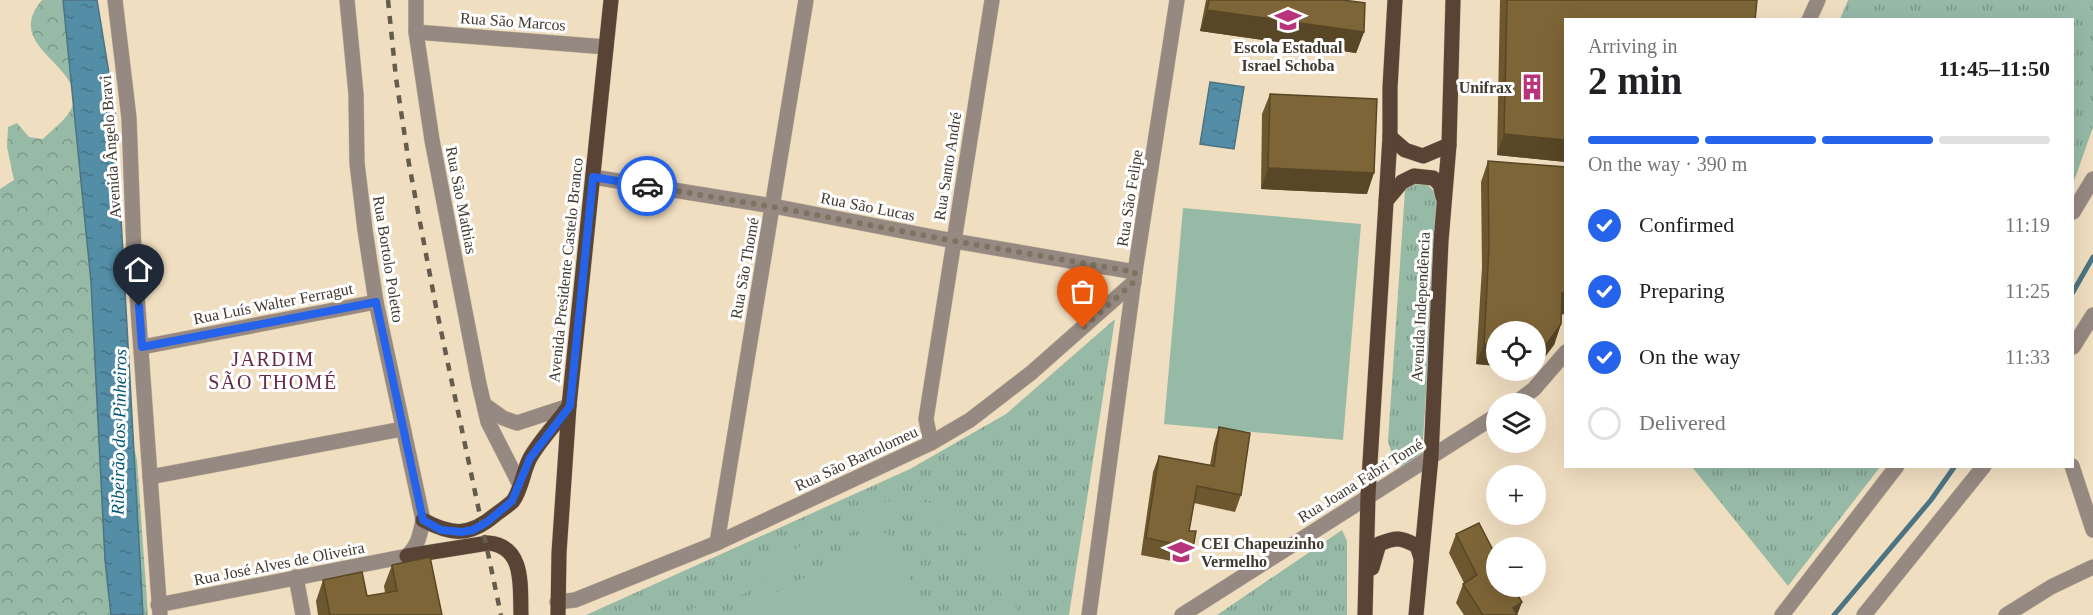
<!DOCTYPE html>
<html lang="en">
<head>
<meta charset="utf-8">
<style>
  body { margin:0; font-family:"Times New Roman",serif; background:#f2f2f2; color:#202124; height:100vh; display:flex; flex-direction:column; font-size:22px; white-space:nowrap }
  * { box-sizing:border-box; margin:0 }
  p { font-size:20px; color:#757577 }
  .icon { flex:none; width:33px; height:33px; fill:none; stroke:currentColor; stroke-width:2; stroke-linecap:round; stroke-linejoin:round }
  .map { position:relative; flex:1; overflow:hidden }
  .panel { position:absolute; left:1564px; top:18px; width:510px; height:450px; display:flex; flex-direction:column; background:#fff; border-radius:0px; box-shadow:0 6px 24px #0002 }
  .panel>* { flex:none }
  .buttons { position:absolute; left:1486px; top:321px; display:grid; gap:12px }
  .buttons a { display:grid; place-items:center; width:60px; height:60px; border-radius:50%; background:#fff; box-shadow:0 6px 24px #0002; font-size:30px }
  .pin { position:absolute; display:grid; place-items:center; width:51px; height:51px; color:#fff; margin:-62px -26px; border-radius:50% 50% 50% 0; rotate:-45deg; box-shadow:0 0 6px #0007 }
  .pin .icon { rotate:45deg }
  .courier { position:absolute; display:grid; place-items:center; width:60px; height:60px; margin:-30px; border:4px solid #2563eb; border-radius:50%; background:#fff; color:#222; box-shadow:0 2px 8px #0007 }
  .head em { font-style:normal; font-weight:800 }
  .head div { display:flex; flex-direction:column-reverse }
  .head { display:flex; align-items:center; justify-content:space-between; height:102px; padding:0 24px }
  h1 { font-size:39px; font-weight:800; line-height:45px }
  .bar { display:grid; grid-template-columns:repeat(4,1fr); gap:9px 6px; align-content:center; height:72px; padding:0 24px }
  .bar i { height:8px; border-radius:4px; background:#e0e0e0 }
  .bar .current { background:#2563eb }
  .bar p { grid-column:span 4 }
  ol { padding:0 24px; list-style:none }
  li { display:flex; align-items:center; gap:18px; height:66px }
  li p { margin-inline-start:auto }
  li .icon { padding:6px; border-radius:50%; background:#2563eb; color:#fff; stroke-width:4 }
  li:last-child { color:#757577 }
  li i { width:33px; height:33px; border:3px solid #e0e0e0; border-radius:50% }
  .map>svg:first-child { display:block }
  .grass { fill:url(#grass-tufts) }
  .forest { fill:url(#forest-crowns) }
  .green { fill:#97baa7 }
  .water { fill:url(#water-ripples); stroke:#4d7482; stroke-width:1.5 }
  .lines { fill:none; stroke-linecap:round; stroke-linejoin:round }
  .stream { stroke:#4d7482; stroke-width:5 }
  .minor-casing { stroke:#cdbda3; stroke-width:16 }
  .major-casing { stroke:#cdbda3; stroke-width:16 }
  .minor { stroke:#968981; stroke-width:15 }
  .major { stroke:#584334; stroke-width:15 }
  .rail { stroke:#655c4d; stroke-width:4.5; stroke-dasharray:8 8; stroke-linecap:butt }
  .wall { fill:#6c572f }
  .shaded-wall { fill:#584726 }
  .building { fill:#7e6537; stroke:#584726; stroke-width:1.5 }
  .done { stroke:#7e7361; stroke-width:6; stroke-dasharray:0 10.8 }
  .route { stroke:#2563eb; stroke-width:8 }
  .labels { text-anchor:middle; stroke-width:6; stroke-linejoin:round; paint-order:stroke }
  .street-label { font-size:16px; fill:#40392e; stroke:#fff }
  .poi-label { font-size:16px; font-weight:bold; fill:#40392e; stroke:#fff }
  .water-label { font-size:18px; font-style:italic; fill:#005670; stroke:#fff }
  .quarter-label { font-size:20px; letter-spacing:1.5px; fill:#682848; stroke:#fff }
</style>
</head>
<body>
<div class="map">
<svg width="2093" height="615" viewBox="0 0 2093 615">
  <defs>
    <pattern id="grass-tufts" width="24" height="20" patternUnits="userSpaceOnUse" patternTransform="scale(1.5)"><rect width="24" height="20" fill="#97baa7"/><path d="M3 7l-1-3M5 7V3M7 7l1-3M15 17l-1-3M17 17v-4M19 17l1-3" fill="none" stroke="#7d9888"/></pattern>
    <pattern id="forest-crowns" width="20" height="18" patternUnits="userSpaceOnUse" patternTransform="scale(1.5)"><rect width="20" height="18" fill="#97baa7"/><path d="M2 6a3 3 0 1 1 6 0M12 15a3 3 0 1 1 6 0" fill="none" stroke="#7d9888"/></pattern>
    <pattern id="water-ripples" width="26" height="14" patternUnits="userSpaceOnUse" patternTransform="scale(1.5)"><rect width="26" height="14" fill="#538da6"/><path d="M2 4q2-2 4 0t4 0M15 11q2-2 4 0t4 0" fill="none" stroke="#467488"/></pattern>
  </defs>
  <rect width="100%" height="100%" fill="#f0dec0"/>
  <g class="grass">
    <path d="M1848 0H2093V127L2073 184V20L1840 19Z"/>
    <path d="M1414 182 1427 184 1439 197 1422 455 1400 467 1394 461 1388 441 1405 190Z"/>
    <path d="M1115 319 1069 615H586L910 469 1006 414Z"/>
    <path d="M1692 467H1880L1788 586Z"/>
    <path d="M1342 530 1347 541V615H1217Z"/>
  </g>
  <path class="forest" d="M42 0H75L121 417 132 439 137 460 148 615H0V189L14 180 7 147 8 127 17 123 29 137 43 139C53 129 70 117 73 104 83 64 2 47 42 0Z"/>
  <g class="green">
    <path d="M1183 208 1361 224 1343 440 1164 424Z"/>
    <path d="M906 500C920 501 934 503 947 508 990 526 1017 569 1016 615H1003C1004 537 932 493 862 526L706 615H683L865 508 885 502Z"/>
    <path d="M886 533 930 615H734Z"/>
  </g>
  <g class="water">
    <path d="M63 0H97L115 110 143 615H111L105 560 91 282Z"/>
    <path d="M1210 82 1244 87 1234 149 1200 144Z"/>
  </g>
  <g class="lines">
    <g class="stream">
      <path d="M2073 292 2093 257"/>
      <path d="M1834 615 1931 500 1955 466"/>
    </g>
    <g class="minor-casing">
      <g id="minor">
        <path d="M115 0 129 118 134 253 160 615"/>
        <path d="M416 0V32L432 140 479 384 488 422 520 485"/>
        <path d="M1809 20 1818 0"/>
        <path d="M416 32 606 47"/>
        <path d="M593 177 773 206 954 241 1135 272"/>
        <path d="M2073 212 2093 179"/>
        <path d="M142 347 376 302"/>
        <path d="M2073 347 2093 315"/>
        <path d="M1514 404 1534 389 1566 352"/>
        <path d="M485 405 503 418 517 423 569 406"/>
        <path d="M931 443 926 419 992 0"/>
        <path d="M2072 466 2093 530"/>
        <path d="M150 477 402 429"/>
        <path d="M717 543 806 0"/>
        <path d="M296 577 303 615"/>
        <path d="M557 602 575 600 717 543 931 443 970 420 1031 373 1134 282"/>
        <path d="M158 605 407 556C418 546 420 535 423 520L376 302 365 230 357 163 356 94 347 0"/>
        <path d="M1089 615 1135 272 1177 0"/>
        <path d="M1182 615 1497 415"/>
        <path d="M1782 615 1897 466"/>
        <path d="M1864 615 1984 466"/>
        <path d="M2006 615 2051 587 2093 567"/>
      </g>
    </g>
    <g class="major-casing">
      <g id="major">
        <path d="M1390 137 1405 150 1423 156 1449 145"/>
        <path d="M1386 201 1402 182 1414 176 1433 178 1440 184 1443 197"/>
        <path d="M423 520C451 535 469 537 495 515 500 511 508 506 513 501 522 488 523 471 530 458 540 440 557 423 569 406"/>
        <path d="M407 556 488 543C525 546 520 586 521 615"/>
        <path d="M1372 568 1379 544C1396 537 1401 537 1417 546L1421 558"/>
        <path d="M558 615 559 553 569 406 611 0"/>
        <path d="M1365 615 1368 495 1390 137V88L1395 0"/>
        <path d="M1416 615 1431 457 1441 241 1449 145 1453 0"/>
      </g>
    </g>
    <use href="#minor" class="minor"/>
    <use href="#major" class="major"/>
    <path class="rail" d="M388 0 396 78 409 164 436 307 501 615"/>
  </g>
  <g class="wall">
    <path d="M1206 0H1343L1364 32 1356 53 1200 31Z"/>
    <path d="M1500 0H1757L1566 20V162L1497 155Z"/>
    <path d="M1270 94 1367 194 1261 189 1262 114Z"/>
    <path d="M1488 161 1566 167V315L1561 314V324L1554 345 1497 332V366L1476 364 1482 267 1481 182Z"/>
    <path d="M1219 427 1241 495 1235 512 1194 503 1189 531 1193 548 1187 564 1141 555 1153 472 1159 456 1210 465 1214 443Z"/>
    <path d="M1456 534 1497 558 1496 563 1522 602 1517 615H1464L1456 603 1463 584 1464 583 1449 553Z"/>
    <path d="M392 565 442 615H318L316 601 323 580 367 596 385 593 384 586Z"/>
  </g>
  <g class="shaded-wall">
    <path d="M1207 10 1364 32 1356 53 1200 31Z"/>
    <path d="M1504 134 1566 140V162L1497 155Z"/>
    <path d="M1268 168 1374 173 1367 194 1261 189Z"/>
    <path d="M1562 293H1566V314H1554Z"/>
    <path d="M1561 324 1554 345 1536 369V348Z"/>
    <path d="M1484 344 1497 345V366L1476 364Z"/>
    <path d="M1522 602 1517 615H1510L1513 608Z"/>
  </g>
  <g class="building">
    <path d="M1209 0H1343L1365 3 1364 32 1207 10Z"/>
    <path d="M1507 0H1757L1755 20H1566V140L1504 134Z"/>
    <path d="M1270 94 1377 99 1374 173 1268 168Z"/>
    <path d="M1488 161 1566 167V293H1562L1561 324 1543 349 1536 348V332H1497V345L1484 344 1489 247Z"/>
    <path d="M1219 427 1250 433 1241 495 1197 486 1189 531H1196L1193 548 1146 538 1159 456 1214 466Z"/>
    <path d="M1479 523 1497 558V560L1495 561 1497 564V586H1512L1522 602 1513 608 1517 615H1483L1463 584 1477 575 1456 534Z"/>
    <path d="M430 557 442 615H330L323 580 362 572 367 596 397 591 392 565Z"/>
  </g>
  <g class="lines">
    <path class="done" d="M647 186 773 207 954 241 1135 272 1134 282 1083 328"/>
    <path class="route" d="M139 306 142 347 376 302 423 520 441 530 462 532 473 530 487 522 512 501 530 458 570 406 593 177 647 186"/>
  </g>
  <defs>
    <g id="school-bare" transform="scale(2.07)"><path d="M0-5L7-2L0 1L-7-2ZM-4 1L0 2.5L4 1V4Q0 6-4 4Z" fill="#b7347b" stroke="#fff" stroke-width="2.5" paint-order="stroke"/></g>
    <g id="building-bare" transform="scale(2.07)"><path d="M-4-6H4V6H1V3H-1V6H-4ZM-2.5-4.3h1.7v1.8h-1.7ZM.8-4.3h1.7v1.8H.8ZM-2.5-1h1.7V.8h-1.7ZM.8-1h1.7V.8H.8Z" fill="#b7347b" stroke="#fff" stroke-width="2.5" paint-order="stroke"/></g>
  </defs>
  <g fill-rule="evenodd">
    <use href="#school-bare" x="1288" y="20"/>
    <use href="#building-bare" x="1532" y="87"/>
    <use href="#school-bare" x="1181" y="552"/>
  </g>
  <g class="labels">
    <g class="street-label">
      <text transform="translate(513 21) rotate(4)" y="6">Rua São Marcos</text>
      <text transform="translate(110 147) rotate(-94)" y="6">Avenida Ângelo Bravi</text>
      <text transform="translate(947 166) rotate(-81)" y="6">Rua Santo André</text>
      <text transform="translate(1129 198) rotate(-81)" y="6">Rua São Felipe</text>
      <text transform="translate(462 200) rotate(79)" y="6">Rua São Mathias</text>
      <text transform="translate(868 206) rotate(11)" y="6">Rua São Lucas</text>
      <text transform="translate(389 259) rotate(81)" y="6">Rua Bortolo Poletto</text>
      <text transform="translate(744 268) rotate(-80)" y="6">Rua São Thomé</text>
      <text transform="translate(565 270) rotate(-84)" y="6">Avenida Presidente Castelo Branco</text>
      <text transform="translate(273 303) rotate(-11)" y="6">Rua Luís Walter Ferragut</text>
      <text transform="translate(1420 307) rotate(-87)" y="6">Avenida Independência</text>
      <text transform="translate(856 458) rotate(-25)" y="6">Rua São Bartolomeu</text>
      <text transform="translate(1360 480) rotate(-32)" y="6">Rua Joana Fabri Tomé</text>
      <text transform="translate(279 563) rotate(-11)" y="6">Rua José Alves de Oliveira</text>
    </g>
    <g class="poi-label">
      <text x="1288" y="53">Escola Estadual<tspan x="1288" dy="18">Israel Schoba</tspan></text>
      <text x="1512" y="93" text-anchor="end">Unifrax</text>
      <text x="1201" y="549" text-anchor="start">CEI Chapeuzinho<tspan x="1201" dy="18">Vermelho</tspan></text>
    </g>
    <g class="water-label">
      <text transform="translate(119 432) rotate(-89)" y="6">Ribeirão dos Pinheiros</text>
    </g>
    <g class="quarter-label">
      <text x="273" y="366">JARDIM<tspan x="273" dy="23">SÃO THOMÉ</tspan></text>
    </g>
  </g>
</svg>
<div class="buttons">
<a><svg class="icon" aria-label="locate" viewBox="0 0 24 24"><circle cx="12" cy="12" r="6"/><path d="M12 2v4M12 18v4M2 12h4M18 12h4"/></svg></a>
<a><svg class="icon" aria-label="layers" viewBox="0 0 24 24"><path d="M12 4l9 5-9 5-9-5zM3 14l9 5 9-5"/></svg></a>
<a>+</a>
<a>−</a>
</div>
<div class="pin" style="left:1083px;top:328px;background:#ea580c"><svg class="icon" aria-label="bag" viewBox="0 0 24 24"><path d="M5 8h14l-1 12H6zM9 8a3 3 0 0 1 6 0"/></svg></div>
<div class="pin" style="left:139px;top:306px;background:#1f2937"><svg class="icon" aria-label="home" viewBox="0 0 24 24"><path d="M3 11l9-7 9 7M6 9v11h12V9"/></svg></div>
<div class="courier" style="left:647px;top:186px"><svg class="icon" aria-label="car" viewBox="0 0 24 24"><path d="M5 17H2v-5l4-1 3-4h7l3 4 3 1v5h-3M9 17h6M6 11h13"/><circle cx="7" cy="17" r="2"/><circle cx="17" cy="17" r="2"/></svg></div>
<section class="panel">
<div class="head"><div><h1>2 min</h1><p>Arriving in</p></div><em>11:45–11:50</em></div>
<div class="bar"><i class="current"></i><i class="current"></i><i class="current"></i><i></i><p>On the way · 390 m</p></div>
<ol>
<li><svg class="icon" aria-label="check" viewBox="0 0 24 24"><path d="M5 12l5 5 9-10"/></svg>Confirmed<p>11:19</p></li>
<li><svg class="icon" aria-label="check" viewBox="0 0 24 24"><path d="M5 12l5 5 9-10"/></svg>Preparing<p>11:25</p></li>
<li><svg class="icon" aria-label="check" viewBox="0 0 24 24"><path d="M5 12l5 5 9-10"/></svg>On the way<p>11:33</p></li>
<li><i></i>Delivered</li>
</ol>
</section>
</div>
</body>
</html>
